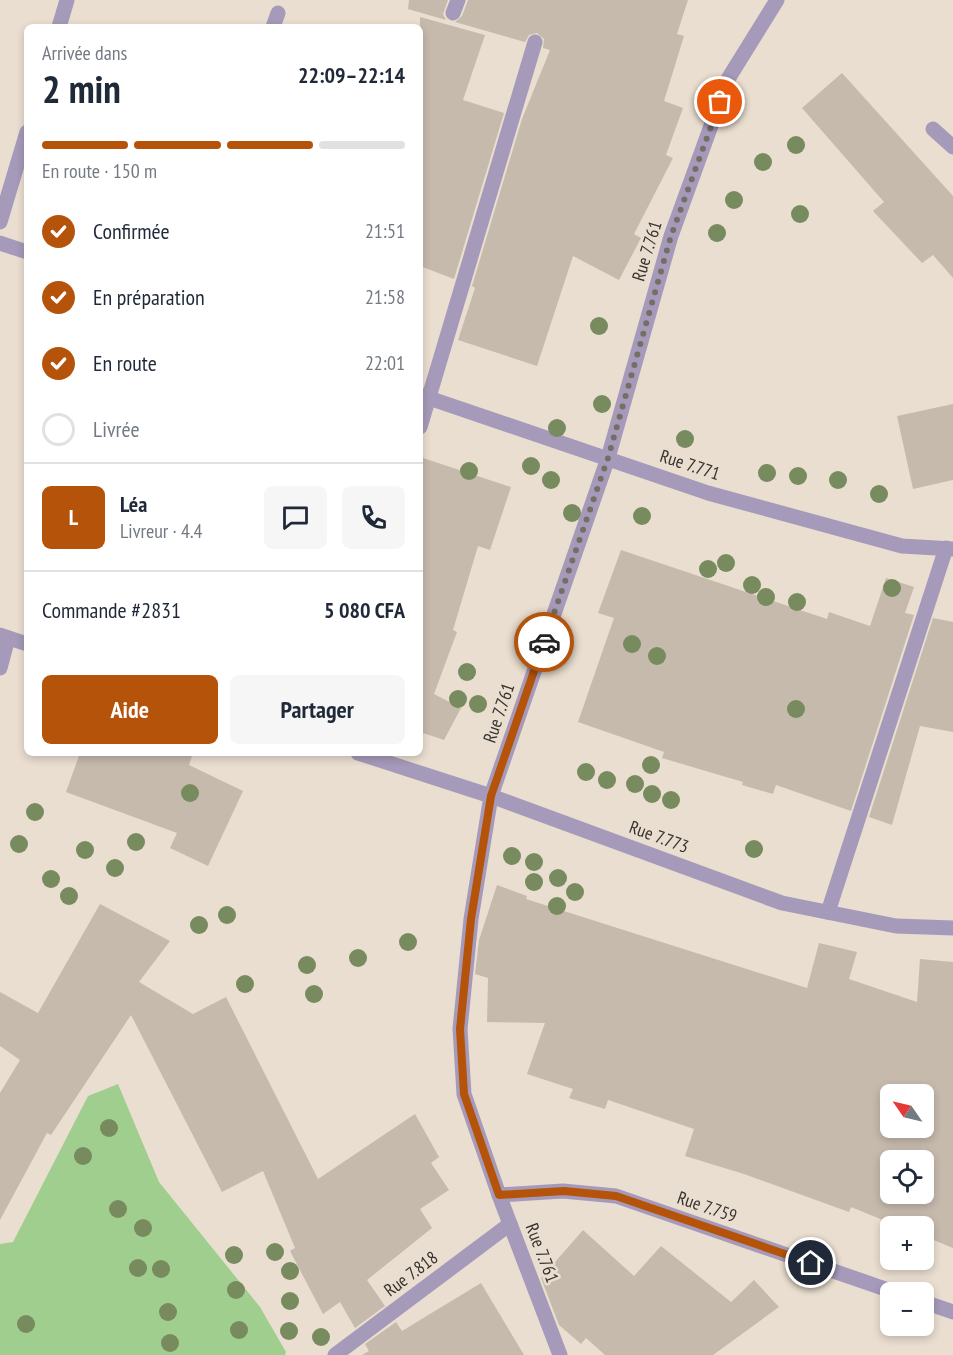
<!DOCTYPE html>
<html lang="fr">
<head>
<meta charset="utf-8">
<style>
  body { margin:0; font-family:"PT Sans Narrow",sans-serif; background:#f6f6f7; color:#1f2937; height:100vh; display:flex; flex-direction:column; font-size:22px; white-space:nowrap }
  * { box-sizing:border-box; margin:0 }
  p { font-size:20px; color:#747a83 }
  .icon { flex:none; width:33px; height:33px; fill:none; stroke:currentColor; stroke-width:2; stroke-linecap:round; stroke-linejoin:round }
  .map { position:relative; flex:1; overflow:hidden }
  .side { position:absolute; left:24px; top:24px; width:399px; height:732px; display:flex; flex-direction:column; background:#fff; border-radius:9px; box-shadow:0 3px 9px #0003 }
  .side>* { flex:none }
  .needle { width:39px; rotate:304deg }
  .tools { position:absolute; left:880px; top:1084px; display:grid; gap:12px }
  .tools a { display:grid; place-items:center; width:54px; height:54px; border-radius:9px; background:#fff; box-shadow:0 3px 9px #0003; font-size:30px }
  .pin { position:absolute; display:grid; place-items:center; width:51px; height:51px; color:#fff; margin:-26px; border:3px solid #fff; border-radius:50%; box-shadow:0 2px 6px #0007 }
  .courier { position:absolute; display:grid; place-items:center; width:60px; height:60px; margin:-30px; border:4px solid #b45309; border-radius:50%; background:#fff; color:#222; box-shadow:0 2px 8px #0007 }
  .head em { font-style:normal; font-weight:600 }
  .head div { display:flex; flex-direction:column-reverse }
  .head { display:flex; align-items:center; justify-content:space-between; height:102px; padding:0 18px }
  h1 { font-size:39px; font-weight:600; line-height:45px }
  .bar { display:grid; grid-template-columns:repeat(4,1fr); gap:9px 6px; align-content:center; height:72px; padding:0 18px }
  .bar i { height:8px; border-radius:4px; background:#e0e1e3 }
  .bar .selected { background:#b45309 }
  .bar p { grid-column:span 4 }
  .line { display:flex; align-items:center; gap:15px; padding:0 18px; border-top:2px solid #e0e1e3 }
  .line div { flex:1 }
  .round { display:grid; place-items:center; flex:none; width:63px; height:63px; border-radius:9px; background:#f6f6f7 }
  ol { padding:0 18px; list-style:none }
  li { display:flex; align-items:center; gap:18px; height:66px }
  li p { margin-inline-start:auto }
  li .icon { padding:6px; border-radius:50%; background:#b45309; color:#fff; stroke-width:4 }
  li:last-child { color:#747a83 }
  li i { width:33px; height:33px; border:3px solid #e0e1e3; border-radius:50% }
  .cta { display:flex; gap:12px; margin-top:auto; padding:12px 18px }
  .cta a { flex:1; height:69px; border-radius:9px; background:#b45309; color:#fff; font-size:24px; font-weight:600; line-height:69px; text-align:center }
  .cta a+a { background:#f6f6f7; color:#1f2937 }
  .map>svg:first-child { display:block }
  .green { fill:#a0ce8e }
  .building { fill:#c6baad; fill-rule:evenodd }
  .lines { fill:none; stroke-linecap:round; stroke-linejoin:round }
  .service { stroke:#a69aba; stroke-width:15 }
  .minor { stroke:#a69aba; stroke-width:15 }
  .tree { fill:#788b5e }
  .done { stroke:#756e65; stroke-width:6; stroke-dasharray:0 10.8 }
  .route { stroke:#b45309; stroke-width:8 }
  .labels { text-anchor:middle; stroke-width:5; stroke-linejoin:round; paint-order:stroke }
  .street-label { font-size:18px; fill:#36322c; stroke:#eaded0 }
</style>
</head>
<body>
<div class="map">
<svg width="953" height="1355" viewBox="0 0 953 1355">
  <rect width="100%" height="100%" fill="#eaded0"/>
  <path class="green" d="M118 1084 159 1182 260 1307 286 1352 285 1355H0V1244L13 1242 88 1096Z"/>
  <g class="building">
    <path d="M409 0H448L443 14 446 20 408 9Z"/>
    <path d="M468 0H688L677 34 684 36 664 101 683 108 666 155 673 158 634 234 641 238 619 280 573 256 537 366 458 340 475 288 472 286 522 119 550 50 543 48 544 39 537 33 529 35 525 42 455 22 462 16Z"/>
    <path d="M420 17 485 35 463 100 504 113 454 279 420 266Z"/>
    <path d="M842 73 953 196V278L933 255 922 263 873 211 884 202 802 108Z"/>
    <path d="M953 404V480L913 489 897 416Z"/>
    <path d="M420 457 511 487 490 550 478 546 453 630 457 632 434 694 461 708 444 740 420 732Z"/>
    <path d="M621 550 827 619 829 612 870 626 886 578 914 587 905 613 914 615 851 811 776 785 773 794 742 785 743 782 662 758 664 752 578 722 614 618 598 613Z"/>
    <path d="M933 618 953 622V732L920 726 892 825 869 817Z"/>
    <path d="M80 753H193L189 765 243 791 208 866 170 848 177 833 66 792Z"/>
    <path d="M497 885 527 896 526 899 807 988 819 943 857 952 849 979 917 1002 920 959 953 962V1248L924 1236V1227H900L851 1207 849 1212 744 1174 685 1156 694 1129 608 1100 605 1109 569 1098 573 1089 527 1074 545 1023 487 1022 488 978 475 974 479 940ZM891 1095H924V1128H891ZM891 1161H924V1194H891Z"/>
    <path d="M100 904 170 941 139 982 193 1014 226 997 318 1179 415 1114 439 1157 431 1163 449 1190 420 1209 432 1228 367 1280 385 1306 355 1328 340 1302 323 1314 290 1251 295 1248 263 1171 222 1192 131 1015 51 1135 47 1133 0 1220V1093L20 1060 0 1046V992L38 1013Z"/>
    <path d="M583 1230 634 1276 661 1246 731 1302 754 1280 779 1307 713 1355H605L586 1338 581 1344 559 1325 541 1278Z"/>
    <path d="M481 1283 524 1355H362L369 1351 365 1344 396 1322 402 1331Z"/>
  </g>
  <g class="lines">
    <path class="service" d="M0 668 8 638"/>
    <g class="minor">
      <path d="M453 13 458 0"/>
      <path d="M59 27 67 0"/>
      <path d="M273 27 278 13"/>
      <path d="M933 129 953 147"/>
      <path d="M0 222 27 132"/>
      <path d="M0 243 27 252"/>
      <path d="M420 395 708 493 902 546 953 549"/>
      <path d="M420 427 535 42"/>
      <path d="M0 635 27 644"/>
      <path d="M358 753 491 796 782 903 896 926 953 928"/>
      <path d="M828 912 946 548"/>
      <path d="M499 1195 563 1191 616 1196 897 1293"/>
      <path d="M924 1302 953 1312"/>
      <path d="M335 1355 510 1224"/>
      <path d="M560 1355 499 1195 464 1094 460 1029 471 919 491 796 608 458 671 236 728 79 777 0"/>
    </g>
  </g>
  <g class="tree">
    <circle cx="796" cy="145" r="9"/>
    <circle cx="763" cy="162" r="9"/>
    <circle cx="734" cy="200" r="9"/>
    <circle cx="800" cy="214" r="9"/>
    <circle cx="717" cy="233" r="9"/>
    <circle cx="599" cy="326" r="9"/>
    <circle cx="602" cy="404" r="9"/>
    <circle cx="557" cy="428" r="9"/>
    <circle cx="685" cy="439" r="9"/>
    <circle cx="531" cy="466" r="9"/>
    <circle cx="469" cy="471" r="9"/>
    <circle cx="767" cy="473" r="9"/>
    <circle cx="798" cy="476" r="9"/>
    <circle cx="551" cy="480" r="9"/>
    <circle cx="838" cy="480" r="9"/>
    <circle cx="879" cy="494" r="9"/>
    <circle cx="572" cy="513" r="9"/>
    <circle cx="642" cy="516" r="9"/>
    <circle cx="726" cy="563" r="9"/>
    <circle cx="708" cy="569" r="9"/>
    <circle cx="752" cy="585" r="9"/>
    <circle cx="892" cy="588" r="9"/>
    <circle cx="766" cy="597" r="9"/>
    <circle cx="797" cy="602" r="9"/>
    <circle cx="632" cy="644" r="9"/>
    <circle cx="657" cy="656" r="9"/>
    <circle cx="467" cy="672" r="9"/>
    <circle cx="458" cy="699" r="9"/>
    <circle cx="478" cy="704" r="9"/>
    <circle cx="796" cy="709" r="9"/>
    <circle cx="651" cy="765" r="9"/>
    <circle cx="586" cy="772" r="9"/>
    <circle cx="607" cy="780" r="9"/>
    <circle cx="635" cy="784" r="9"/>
    <circle cx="190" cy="793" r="9"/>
    <circle cx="652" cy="794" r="9"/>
    <circle cx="671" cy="800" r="9"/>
    <circle cx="35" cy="812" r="9"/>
    <circle cx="136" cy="842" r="9"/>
    <circle cx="19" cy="844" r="9"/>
    <circle cx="754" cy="849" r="9"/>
    <circle cx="85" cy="850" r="9"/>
    <circle cx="512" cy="856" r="9"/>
    <circle cx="534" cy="862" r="9"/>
    <circle cx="115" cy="868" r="9"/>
    <circle cx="558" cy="878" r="9"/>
    <circle cx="51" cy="879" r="9"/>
    <circle cx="534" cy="882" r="9"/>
    <circle cx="575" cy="892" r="9"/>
    <circle cx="69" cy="896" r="9"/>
    <circle cx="557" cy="906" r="9"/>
    <circle cx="227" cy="915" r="9"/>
    <circle cx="199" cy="925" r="9"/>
    <circle cx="408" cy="942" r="9"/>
    <circle cx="358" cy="958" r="9"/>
    <circle cx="307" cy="965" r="9"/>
    <circle cx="245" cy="984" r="9"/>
    <circle cx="314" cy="994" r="9"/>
    <circle cx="109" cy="1128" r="9"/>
    <circle cx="83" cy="1156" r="9"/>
    <circle cx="118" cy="1209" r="9"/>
    <circle cx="143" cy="1228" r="9"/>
    <circle cx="275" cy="1252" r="9"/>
    <circle cx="234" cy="1255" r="9"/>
    <circle cx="138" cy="1268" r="9"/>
    <circle cx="161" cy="1269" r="9"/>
    <circle cx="290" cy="1271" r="9"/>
    <circle cx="236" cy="1290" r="9"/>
    <circle cx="290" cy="1301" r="9"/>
    <circle cx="168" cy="1312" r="9"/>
    <circle cx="26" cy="1324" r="9"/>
    <circle cx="239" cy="1330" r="9"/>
    <circle cx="289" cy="1331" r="9"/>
    <circle cx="321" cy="1337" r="9"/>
    <circle cx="170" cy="1343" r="9"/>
  </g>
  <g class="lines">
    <path class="done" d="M544 642 608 458 671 236 720 102"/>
    <path class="route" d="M544 642 491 796 471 919 460 1029 464 1094 499 1195 564 1191 616 1196 811 1263"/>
  </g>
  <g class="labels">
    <g class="street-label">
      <text transform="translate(647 251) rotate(-73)" y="6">Rue 7.761</text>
      <text transform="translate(690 465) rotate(18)" y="6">Rue 7.771</text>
      <text transform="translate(499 713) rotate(-71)" y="6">Rue 7.761</text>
      <text transform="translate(659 837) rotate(20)" y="6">Rue 7.773</text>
      <text transform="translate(707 1207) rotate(19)" y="6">Rue 7.759</text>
      <text transform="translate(542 1253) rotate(69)" y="6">Rue 7.761</text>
      <text transform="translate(411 1274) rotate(-37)" y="6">Rue 7.818</text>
    </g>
  </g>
</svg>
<div class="tools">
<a><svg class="needle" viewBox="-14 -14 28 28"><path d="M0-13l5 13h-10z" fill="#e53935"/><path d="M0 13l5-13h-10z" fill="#747a83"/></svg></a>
<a><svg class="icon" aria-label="locate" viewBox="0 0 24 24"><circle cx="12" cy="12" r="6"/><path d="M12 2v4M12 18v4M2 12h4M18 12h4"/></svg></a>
<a>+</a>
<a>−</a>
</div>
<div class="pin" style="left:720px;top:102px;background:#ea580c"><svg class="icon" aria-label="bag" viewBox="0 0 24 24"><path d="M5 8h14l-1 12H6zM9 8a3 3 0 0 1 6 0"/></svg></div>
<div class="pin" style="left:811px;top:1263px;background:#1f2937"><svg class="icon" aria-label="home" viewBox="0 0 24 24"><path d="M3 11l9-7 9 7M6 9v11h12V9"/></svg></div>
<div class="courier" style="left:544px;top:642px"><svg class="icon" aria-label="car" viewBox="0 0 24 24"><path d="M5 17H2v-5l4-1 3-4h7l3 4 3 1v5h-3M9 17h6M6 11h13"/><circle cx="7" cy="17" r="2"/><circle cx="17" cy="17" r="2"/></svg></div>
<section class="side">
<div class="head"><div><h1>2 min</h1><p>Arrivée dans</p></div><em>22:09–22:14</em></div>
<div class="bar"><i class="selected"></i><i class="selected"></i><i class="selected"></i><i></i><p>En route · 150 m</p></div>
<ol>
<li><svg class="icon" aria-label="check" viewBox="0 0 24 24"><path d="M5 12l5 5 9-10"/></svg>Confirmée<p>21:51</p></li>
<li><svg class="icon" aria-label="check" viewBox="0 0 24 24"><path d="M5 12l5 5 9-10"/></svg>En préparation<p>21:58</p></li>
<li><svg class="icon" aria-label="check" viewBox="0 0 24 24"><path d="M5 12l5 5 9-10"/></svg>En route<p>22:01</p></li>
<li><i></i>Livrée</li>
</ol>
<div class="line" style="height:108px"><b class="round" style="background:#b45309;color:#fff">L</b><div><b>Léa</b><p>Livreur · 4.4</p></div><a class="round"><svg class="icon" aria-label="chat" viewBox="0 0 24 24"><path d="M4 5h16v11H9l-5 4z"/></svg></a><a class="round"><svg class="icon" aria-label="phone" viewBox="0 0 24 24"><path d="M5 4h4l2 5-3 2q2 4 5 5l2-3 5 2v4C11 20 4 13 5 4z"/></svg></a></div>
<div class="line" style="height:78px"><div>Commande #2831</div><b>5 080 CFA</b></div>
<div class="cta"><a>Aide</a><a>Partager</a></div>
</section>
</div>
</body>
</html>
